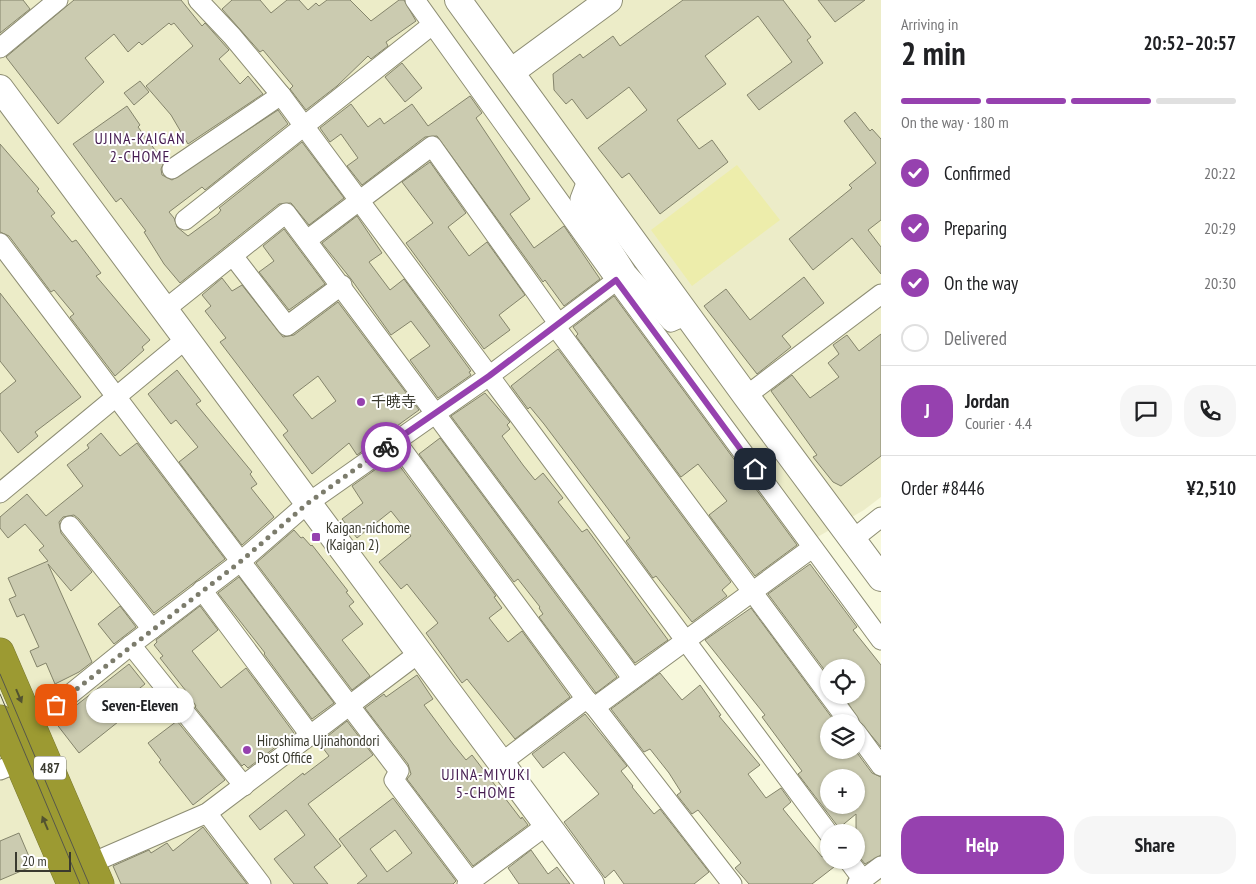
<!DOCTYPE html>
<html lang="en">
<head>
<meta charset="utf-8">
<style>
  body { margin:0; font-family:"PT Sans Narrow","Noto Sans JP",sans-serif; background:#f6f6f6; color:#202124; height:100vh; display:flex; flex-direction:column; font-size:19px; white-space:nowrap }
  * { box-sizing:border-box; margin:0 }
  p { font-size:16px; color:#757577 }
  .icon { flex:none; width:28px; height:28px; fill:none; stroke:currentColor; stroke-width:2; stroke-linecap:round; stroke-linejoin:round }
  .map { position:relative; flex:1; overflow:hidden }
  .sheet { display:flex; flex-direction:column; background:#fff; width:375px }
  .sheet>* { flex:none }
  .buttons { position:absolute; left:820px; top:659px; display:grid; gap:10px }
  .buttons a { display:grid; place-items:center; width:45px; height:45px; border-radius:50%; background:#fff; box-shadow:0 1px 4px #0004; font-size:25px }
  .scale { position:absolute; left:15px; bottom:12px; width:56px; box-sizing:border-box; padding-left:5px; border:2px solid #3a3a2f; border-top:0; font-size:14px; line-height:18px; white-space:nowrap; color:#3a3a2f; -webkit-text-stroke:4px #fff; paint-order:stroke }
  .pin { position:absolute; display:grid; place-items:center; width:42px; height:42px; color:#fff; margin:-21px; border-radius:10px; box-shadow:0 2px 8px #0006 }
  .courier { position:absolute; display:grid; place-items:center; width:50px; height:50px; margin:-25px; border:4px solid #9641af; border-radius:50%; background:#fff; color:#222; box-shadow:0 1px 6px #0007 }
  .bubble { position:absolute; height:35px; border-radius:18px; background:#fff; box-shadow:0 1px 4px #0004; font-size:16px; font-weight:700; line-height:35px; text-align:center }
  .overview em { font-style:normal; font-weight:700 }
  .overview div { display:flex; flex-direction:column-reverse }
  .overview { display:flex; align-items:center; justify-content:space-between; height:85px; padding:0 20px }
  h1 { font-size:32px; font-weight:700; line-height:38px }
  .bar { display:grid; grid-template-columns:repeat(4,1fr); gap:8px 5px; align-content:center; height:60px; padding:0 20px }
  .bar i { height:6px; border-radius:4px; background:#e0e0e0 }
  .bar .on { background:#9641af }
  .bar p { grid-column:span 4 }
  .line { display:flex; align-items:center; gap:12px; padding:0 20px; border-top:1px solid #e0e0e0 }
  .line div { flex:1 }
  .round { display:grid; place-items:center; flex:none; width:52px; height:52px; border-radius:20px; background:#f6f6f6 }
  ol { padding:0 20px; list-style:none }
  li { display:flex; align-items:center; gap:15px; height:55px }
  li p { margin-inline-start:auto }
  li .icon { padding:5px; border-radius:50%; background:#9641af; color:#fff; stroke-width:4 }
  li:last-child { color:#757577 }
  li i { width:28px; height:28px; border:2px solid #e0e0e0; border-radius:50% }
  .primary-button { display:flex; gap:10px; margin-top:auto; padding:10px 20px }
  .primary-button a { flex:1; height:58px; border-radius:20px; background:#9641af; color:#fff; font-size:20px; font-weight:700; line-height:58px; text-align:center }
  .primary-button a+a { background:#f6f6f6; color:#202124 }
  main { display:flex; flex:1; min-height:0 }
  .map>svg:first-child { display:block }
  .built { fill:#ececc8 }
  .green { fill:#ededab }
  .building { fill:#cbcbb0; stroke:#84846b; fill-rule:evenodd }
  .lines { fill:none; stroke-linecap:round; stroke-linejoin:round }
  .street-casing { stroke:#8d8d73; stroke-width:21 }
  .secondary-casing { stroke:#8d8d73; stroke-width:28 }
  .highway-casing { stroke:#7a7831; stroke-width:29 }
  .street { stroke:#fff; stroke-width:19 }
  .secondary { stroke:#fff; stroke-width:26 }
  .highway { stroke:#9c9a32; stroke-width:28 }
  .tram { stroke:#57574a; stroke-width:1 }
  .oneway { fill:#525230 }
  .done { stroke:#7c7c6c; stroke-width:5; stroke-dasharray:0 9 }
  .route { stroke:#9641af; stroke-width:6 }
  .poi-dot { fill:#9641af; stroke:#fff; stroke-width:2 }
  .labels { text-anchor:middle; stroke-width:4; stroke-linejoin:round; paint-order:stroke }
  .shield { fill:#fff; stroke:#75756d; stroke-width:1 }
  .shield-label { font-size:14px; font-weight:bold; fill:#3a3a2f }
  .poi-label { font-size:15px; fill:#3a3a2f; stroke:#fff; text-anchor:start }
  .neighbourhood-label { font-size:16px; letter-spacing:1px; fill:#441b50; stroke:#fff }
</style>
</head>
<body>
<main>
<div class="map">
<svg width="881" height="884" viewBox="0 0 881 884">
  <rect width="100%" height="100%" fill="#f7f8dc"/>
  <path class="built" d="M0 0H881V497L864 510 802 546 598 706 586 700 499 764 546 826 471 884H0Z"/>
  <path class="green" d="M737 165 780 220 692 286 651 230Z"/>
  <g class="building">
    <path d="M0 0H23L30 9 0 33Z"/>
    <path d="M74 0H181L202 26 205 23 229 50 219 59 240 84 248 76 263 94 188 144 171 115 146 86 193 46 174 23 171 25 169 23 142 45 139 42 128 52 114 34 85 58 104 82 58 124 6 57Z"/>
    <path d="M232 0H260L271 13 287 0H299L308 10 316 3 319 6 327 0H350L371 21 399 0H404L416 21 386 42 388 46 371 59 368 56 337 86 306 110 290 89 293 86 263 50 260 52 222 9Z"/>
    <path d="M683 0H783L811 37 807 40 823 63 759 110 747 95 792 62 758 16 705 56 726 84 677 120 699 149 712 140 728 162 660 214 629 173 622 178 598 148 647 110 629 87 587 119 572 99 566 104 554 90 553 74 580 54 583 58 613 36 620 46Z"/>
    <path d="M818 0H865L835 22Z"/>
    <path d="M402 63 422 88 405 102 385 77Z"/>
    <path d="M140 81 149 92 134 105 124 93Z"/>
    <path d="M470 96 482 113 476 118 530 199 510 214 534 248 564 226 600 279 564 306 545 280 543 282 437 136 425 137 362 185 347 166 358 158 341 134 330 142 320 128 351 104 368 127 380 118 384 124 412 104 428 126Z"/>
    <path d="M127 106 140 125 138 127 164 162 161 169 162 175 172 180 278 110 288 124 205 190 202 187 169 212 174 218 177 227 188 236 218 214 221 210 219 208 302 142 344 198 309 225 291 203 279 204 180 283 164 264 144 232 146 231 121 198 116 202 73 144Z"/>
    <path d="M855 112 870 131 872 129 881 139V220L868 230 881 247V274L852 238 813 270 789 239 852 188 849 185 876 163 844 121Z"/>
    <path d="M0 144 39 189 37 191 55 213 51 216 72 242 76 240 101 273 96 276 150 340 142 347 144 350 115 376 70 317 74 314 54 290 51 292 9 236 0 232Z"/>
    <path d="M430 162 466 213 448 227 469 256 487 242 525 295 499 315 510 330 484 349 406 243 433 223 402 182Z"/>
    <path d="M357 216 382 253 369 262 390 290 404 279 471 371 469 372 471 375 438 398 410 360 430 346 411 321 391 335 351 279 322 243Z"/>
    <path d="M284 229 325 284 289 310 259 272 274 261 263 246Z"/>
    <path d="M804 277 824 303 782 336 791 347 757 374 704 306 726 289 750 320Z"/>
    <path d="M222 278 232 291 242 285 283 337 294 335 338 302 419 410 357 455 349 443 312 474 283 435 288 431 220 342 226 338 205 311 211 306 202 295ZM318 376 336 401 312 419 293 395Z"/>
    <path d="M0 293 81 397 35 432 38 436 18 453 0 430V394L16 381 0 361Z"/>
    <path d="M614 296 797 545 755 576 709 515 727 501 698 464 681 477 576 336 578 334 573 327Z"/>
    <path d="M881 334V456L841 486 833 482 813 457 817 455 771 391 792 375 810 398 839 377 828 363 839 354 833 345 847 335 859 351Z"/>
    <path d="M558 349 731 582 722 590 727 596 692 622 656 576 653 578 626 541 630 538 544 424 530 407 528 409 511 386Z"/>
    <path d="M177 370 201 401 196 404 252 472 250 474 257 484 251 488 274 517 242 545 179 462 198 447 176 420 171 424 148 394Z"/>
    <path d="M485 393 510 422 507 425 510 429 502 436 523 465 535 480 543 473 563 498 558 502 582 532 587 529 668 640 635 663 451 416Z"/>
    <path d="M101 433 120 456 137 443 225 559 154 613 79 519 74 515 63 517 59 522 61 533 92 572 71 591 48 564 92 662 79 672 55 684 46 663 37 667 30 651 39 647 24 614 17 617 9 599 16 596 8 578 48 561 39 550 44 546 25 524 8 538 0 528V517L27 494 46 516 83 486 67 465 89 448 87 445Z"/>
    <path d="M440 438 617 677 596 693 539 617 543 614 539 608 540 607 518 579 514 582 419 454Z"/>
    <path d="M393 457 496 596 494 597 502 608 489 618 508 642 522 631 570 697 515 739 467 679 462 683 426 633 438 623 407 584 401 589 379 562 411 536 391 511 357 538 342 519 363 503 352 486Z"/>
    <path d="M294 530 301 538 303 537 311 546 312 545 348 591 346 592 354 602 349 606 363 624 342 640 370 676 352 690 256 563Z"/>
    <path d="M810 564 857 627 853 630 881 665V747L860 722 843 695H856V668H829V676L768 594Z"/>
    <path d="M239 577 334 703 312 719 264 654 265 653 218 593Z"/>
    <path d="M120 606 136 627 114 644 98 624Z"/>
    <path d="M200 606 218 630 192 651 221 688 246 668 294 733 248 768 244 764 242 766 195 707 196 706 186 691 160 658 163 656 154 645 157 642 156 640Z"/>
    <path d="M751 608 835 722H829V750H855L872 773 881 777V855L865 864 856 853V814L839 828 798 774 802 771 762 717 765 715 705 640ZM829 778H856V805H829Z"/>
    <path d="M129 664 145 684 115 708 123 718 79 753 55 722Z"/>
    <path d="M660 673 682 700 700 685 721 715 719 716 760 765 748 774 766 798 781 788 791 802 783 809 822 857 825 855 834 867 812 884H749L735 868 741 863 698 810 692 814 677 795 681 792 669 773 650 749 644 752 611 709Z"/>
    <path d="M417 675 433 699 424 705 453 744 466 760 472 755 521 819 522 817 528 825 473 866 407 779 411 774 408 764 365 708 384 694 386 697Z"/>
    <path d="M585 714 627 766 621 771 633 786 632 787 654 814 660 809 709 872 694 884H624L614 870 605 878 564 822 599 794 564 752 543 768 532 754Z"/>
    <path d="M177 721 225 780 193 805 159 762 161 760 148 743Z"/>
    <path d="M347 721 373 755 308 804 341 846 314 867 328 884H294L274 859 305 835 286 810 260 830 249 816 303 773 304 775 329 756 319 743Z"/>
    <path d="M393 798 456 881 453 884H357L367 876 339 839ZM395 830 412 853 387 872 370 849Z"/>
    <path d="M203 827 247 884H121L113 866 149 850 151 853 167 843 173 851Z"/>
    <path d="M19 833 33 866 0 880V841Z"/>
    <path d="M531 850 548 874 557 867 570 884H519L508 868Z"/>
  </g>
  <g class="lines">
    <g class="street-casing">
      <g id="street">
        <path d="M198 0 232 36 281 95 829 834"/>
        <path d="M415 0 616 280 881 640"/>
        <path d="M0 48 58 0"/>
        <path d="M172 169 281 95"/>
        <path d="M588 178 580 199 627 273 671 322 687 315"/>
        <path d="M185 220 432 25"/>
        <path d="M307 240 432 146 558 323"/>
        <path d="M0 243 399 771 394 780 470 881"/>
        <path d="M233 256 287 326 342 285"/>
        <path d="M163 311 286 213 633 679"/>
        <path d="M555 326 849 722"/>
        <path d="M746 396 881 294"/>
        <path d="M395 440 586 699 595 707 732 884"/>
        <path d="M0 493 186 339"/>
        <path d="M70 526 152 629"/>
        <path d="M852 540 881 517"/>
        <path d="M202 590 310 735"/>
        <path d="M131 645 244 786"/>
        <path d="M595 707 812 548"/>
        <path d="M30 722 42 717 131 645 240 562 308 503 489 376 625 274"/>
        <path d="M856 732 881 766"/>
        <path d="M501 763 586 699"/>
        <path d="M0 770 19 762"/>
        <path d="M207 813 261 884"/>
        <path d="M848 860 863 880"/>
        <path d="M80 868 207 813 419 653"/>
        <path d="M467 884 547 825"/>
        <path d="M857 884 881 866"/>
      </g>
    </g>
    <g class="secondary-casing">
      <g id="secondary">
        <path d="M458 0 746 396 881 578"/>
        <path d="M511 72 609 0"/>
        <path d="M0 88 591 884"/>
      </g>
    </g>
    <g class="highway-casing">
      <g id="highway">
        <path d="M0 652 100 884"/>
        <path d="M0 719 71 884"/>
      </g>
    </g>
    <use href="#street" class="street"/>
    <use href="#secondary" class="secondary"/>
    <use href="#highway" class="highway"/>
    <g class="tram">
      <path d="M0 674 89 884"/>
      <path d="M0 694 80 884"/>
    </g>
  </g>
  <defs><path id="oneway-solid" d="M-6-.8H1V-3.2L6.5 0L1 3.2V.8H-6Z" transform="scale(1.25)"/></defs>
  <g class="oneway">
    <use href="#oneway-solid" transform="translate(19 696) rotate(67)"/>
    <use href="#oneway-solid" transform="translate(45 823) rotate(-113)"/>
  </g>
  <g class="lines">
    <path class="done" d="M56 705 240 562 308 503 386 447"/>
    <path class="route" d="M386 447 489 376 616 280 755 469"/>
  </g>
  <g class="poi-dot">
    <circle cx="361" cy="402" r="5"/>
    <rect x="311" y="532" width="10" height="10" rx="2.5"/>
    <circle cx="247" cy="750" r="5"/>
  </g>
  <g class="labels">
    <rect class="shield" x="34" y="756.5" width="32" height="23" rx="4"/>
    <g class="shield-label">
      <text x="50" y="773">487</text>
    </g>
    <g class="poi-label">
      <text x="371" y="407">千暁寺</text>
      <text x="326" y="533">Kaigan-nichome<tspan x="326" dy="17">(Kaigan 2)</tspan></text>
      <text x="257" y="746">Hiroshima Ujinahondori<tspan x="257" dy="17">Post Office</tspan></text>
    </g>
    <g class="neighbourhood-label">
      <text x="140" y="144">UJINA-KAIGAN<tspan x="140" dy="18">2-CHOME</tspan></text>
      <text x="486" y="780">UJINA-MIYUKI<tspan x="486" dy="18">5-CHOME</tspan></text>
    </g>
  </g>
</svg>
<div class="buttons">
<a><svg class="icon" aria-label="locate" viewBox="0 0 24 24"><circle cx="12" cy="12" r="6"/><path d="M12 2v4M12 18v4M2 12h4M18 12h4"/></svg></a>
<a><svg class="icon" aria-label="layers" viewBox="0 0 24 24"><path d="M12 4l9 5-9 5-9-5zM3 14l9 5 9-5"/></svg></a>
<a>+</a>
<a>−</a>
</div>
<div class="scale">20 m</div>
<div class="pin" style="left:56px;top:705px;background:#ea580c"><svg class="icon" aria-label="bag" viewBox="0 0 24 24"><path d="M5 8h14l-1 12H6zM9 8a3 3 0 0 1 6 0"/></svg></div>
<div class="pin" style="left:755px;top:469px;background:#1f2937"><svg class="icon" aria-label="home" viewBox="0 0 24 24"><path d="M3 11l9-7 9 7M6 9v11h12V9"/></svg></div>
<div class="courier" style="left:386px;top:447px"><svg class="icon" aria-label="bike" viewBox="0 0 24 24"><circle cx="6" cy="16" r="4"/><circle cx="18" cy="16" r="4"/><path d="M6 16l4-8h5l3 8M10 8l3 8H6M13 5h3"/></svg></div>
<div class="bubble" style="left:86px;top:688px;width:108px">Seven-Eleven</div>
</div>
<section class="sheet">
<div class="overview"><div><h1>2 min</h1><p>Arriving in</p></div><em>20:52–20:57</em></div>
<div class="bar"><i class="on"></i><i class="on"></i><i class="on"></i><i></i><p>On the way · 180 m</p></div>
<ol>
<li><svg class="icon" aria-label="check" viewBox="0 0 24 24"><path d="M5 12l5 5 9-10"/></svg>Confirmed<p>20:22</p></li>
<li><svg class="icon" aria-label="check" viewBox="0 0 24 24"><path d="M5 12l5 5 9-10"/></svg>Preparing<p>20:29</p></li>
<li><svg class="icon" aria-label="check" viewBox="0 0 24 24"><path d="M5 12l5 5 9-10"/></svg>On the way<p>20:30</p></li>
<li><i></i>Delivered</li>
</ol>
<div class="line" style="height:90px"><b class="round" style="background:#9641af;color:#fff">J</b><div><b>Jordan</b><p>Courier · 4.4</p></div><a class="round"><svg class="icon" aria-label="chat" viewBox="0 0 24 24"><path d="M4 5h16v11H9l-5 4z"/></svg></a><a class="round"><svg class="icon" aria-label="phone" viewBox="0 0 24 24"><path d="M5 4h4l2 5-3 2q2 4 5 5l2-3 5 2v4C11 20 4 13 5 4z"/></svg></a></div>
<div class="line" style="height:65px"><div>Order #8446</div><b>¥2,510</b></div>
<div class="primary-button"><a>Help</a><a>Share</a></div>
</section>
</main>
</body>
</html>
